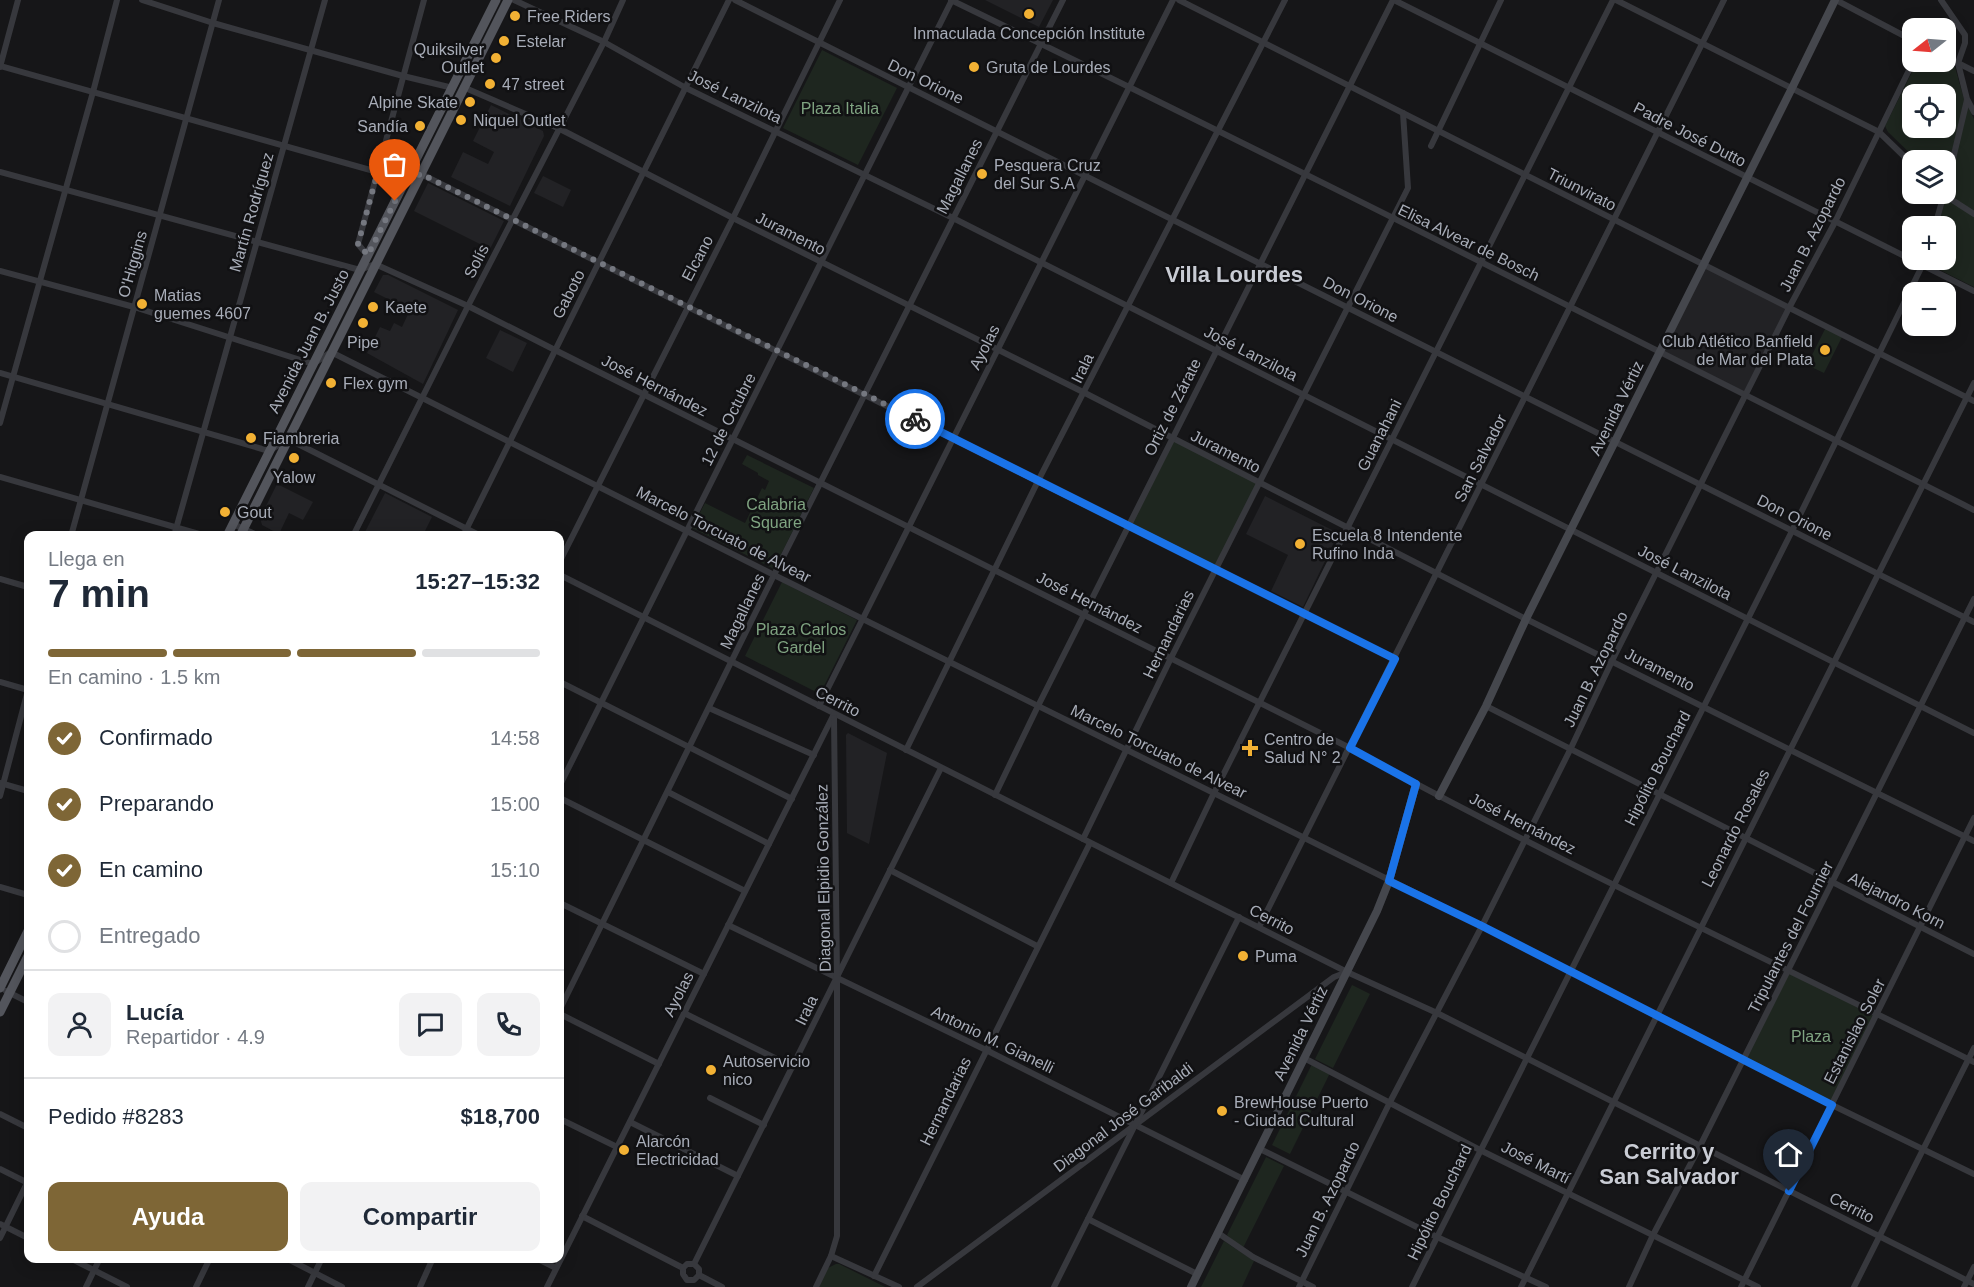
<!DOCTYPE html>
<html lang="es">
<head>
<meta charset="utf-8">
<style>
  body { margin:0; font-family:Arial,sans-serif; background:#f2f2f3; color:#1f2937; height:100vh; display:flex; flex-direction:column; font-size:22px; white-space:nowrap }
  * { box-sizing:border-box; margin:0 }
  p { font-size:20px; color:#747a83 }
  .icon { flex:none; width:33px; height:33px; fill:none; stroke:currentColor; stroke-width:2; stroke-linecap:round; stroke-linejoin:round }
  .map { position:relative; flex:1; overflow:hidden }
  .drawer { position:absolute; left:24px; top:531px; width:540px; height:732px; display:flex; flex-direction:column; background:#fff; border-radius:12px; box-shadow:0 3px 15px #0003 }
  .drawer>* { flex:none }
  .needle { width:39px; rotate:253deg }
  .buttons { position:absolute; left:1902px; top:18px; display:grid; gap:12px }
  .buttons a { display:grid; place-items:center; width:54px; height:54px; border-radius:12px; background:#fff; box-shadow:0 3px 15px #0003; font-size:30px }
  .pin { position:absolute; display:grid; place-items:center; width:51px; height:51px; color:#fff; margin:-62px -26px; border-radius:50% 50% 50% 0; rotate:-45deg; box-shadow:0 0 6px #0007 }
  .pin .icon { rotate:45deg }
  .courier { position:absolute; display:grid; place-items:center; width:60px; height:60px; margin:-30px; border:4px solid #1a73e8; border-radius:50%; background:#fff; color:#222; box-shadow:0 2px 8px #0007 }
  .overview em { font-style:normal; font-weight:700 }
  .overview div { display:flex; flex-direction:column-reverse }
  .overview { display:flex; align-items:center; justify-content:space-between; height:102px; padding:0 24px }
  h1 { font-size:39px; font-weight:700; line-height:45px }
  .bar { display:grid; grid-template-columns:repeat(4,1fr); gap:9px 6px; align-content:center; height:72px; padding:0 24px }
  .bar i { height:8px; border-radius:4px; background:#e0e1e3 }
  .bar .current { background:#7e6636 }
  .bar p { grid-column:span 4 }
  .line { display:flex; align-items:center; gap:15px; padding:0 24px; border-top:2px solid #e0e1e3 }
  .line div { flex:1 }
  .round { display:grid; place-items:center; flex:none; width:63px; height:63px; border-radius:12px; background:#f2f2f3 }
  ol { padding:0 24px; list-style:none }
  li { display:flex; align-items:center; gap:18px; height:66px }
  li p { margin-inline-start:auto }
  li .icon { padding:6px; border-radius:50%; background:#7e6636; color:#fff; stroke-width:4 }
  li:last-child { color:#747a83 }
  li i { width:33px; height:33px; border:3px solid #e0e1e3; border-radius:50% }
  .action { display:flex; gap:12px; margin-top:auto; padding:12px 24px }
  .action a { flex:1; height:69px; border-radius:12px; background:#7e6636; color:#fff; font-size:24px; font-weight:700; line-height:69px; text-align:center }
  .action a+a { background:#f2f2f3; color:#1f2937 }
  .map>svg:first-child { display:block }
  .built { fill:#222225 }
  .green { fill:#1e261f; fill-rule:evenodd }
  .lines { fill:none; stroke-linecap:round; stroke-linejoin:round }
  .street { stroke:#37383d; stroke-width:6 }
  .secondary { stroke:#45474d; stroke-width:8 }
  .primary { stroke:#53555c; stroke-width:9 }
  .done { stroke:#757880; stroke-width:6; stroke-dasharray:0 10.8 }
  .route { stroke:#1a73e8; stroke-width:8 }
  .poi-dot { fill:#f2b134; stroke:#111113; stroke-width:2 }
  .labels { text-anchor:middle; stroke-width:5; stroke-linejoin:round; paint-order:stroke }
  .poi-label { font-size:16px; fill:#a8adb8; stroke:#111113; text-anchor:start }
  .street-label { font-size:16px; fill:#a8adb8; stroke:#111113 }
  .park-label { font-size:16px; fill:#7fa381; stroke:#111113 }
  .district-label { font-size:22px; font-weight:bold; fill:#c9ccd4; stroke:#111113 }
</style>
</head>
<body>
<div class="map">
<svg width="1974" height="1287" viewBox="0 0 1974 1287">
  <rect width="100%" height="100%" fill="#161618"/>
  <g class="built">
    <path d="M985 0H1053L1039 27Z"/>
    <path d="M491 105 543 131 544 136 510 206 451 177 463 152 488 164 494 152 473 141Z"/>
    <path d="M543 176 571 190 563 207 534 193Z"/>
    <path d="M428 183 504 221 490 249 414 211Z"/>
    <path d="M1704 265 1789 308 1745 395 1660 352Z"/>
    <path d="M383 275H388L458 310 423 384 367 353 380 327 390 331 394 323 402 327 410 310 374 292Z"/>
    <path d="M500 330 527 343 513 372 486 358Z"/>
    <path d="M277 484 313 502 303 520 289 513 279 534 262 525 260 518Z"/>
    <path d="M385 493 432 517 423 535H371L365 532Z"/>
    <path d="M1265 496 1336 532 1337 536 1303 607 1271 591 1288 555 1246 534Z"/>
    <path d="M848 733 887 753 869 844 847 833 846 735Z"/>
  </g>
  <g class="green">
    <path d="M822 50 897 88 858 165 783 128Z"/>
    <path d="M1946 61 1955 67 1964 99 1974 119V287L1928 264V260H1946V226H1938L1948 191 1946 188V160H1917L1888 132 1885 126 1917 62ZM1912 94H1946V128H1912Z"/>
    <path d="M1826 327 1843 335 1824 373 1807 365Z"/>
    <path d="M1172 439 1260 483 1215 569 1128 526Z"/>
    <path d="M747 455 814 488 774 569 692 528 705 503 745 523 762 488 765 490 769 481 758 475V473L742 464Z"/>
    <path d="M782 582 857 620 820 694 745 656Z"/>
    <path d="M1788 971 1878 1014 1832 1105 1744 1059Z"/>
    <path d="M1352 985 1370 994 1333 1068 1315 1059Z"/>
    <path d="M1312 1064 1330 1073 1290 1154 1272 1145Z"/>
    <path d="M1266 1157 1284 1166 1243 1248 1235 1243 1227 1235Z"/>
    <path d="M1224 1241 1254 1261 1242 1287H1201Z"/>
    <path d="M836 1264H839L885 1287H819L828 1268Z"/>
  </g>
  <g class="lines">
    <g class="street">
      <path d="M142 0 213 23 403 76 453 88"/>
      <path d="M514 0 604 42 686 88 953 218 1974 733"/>
      <path d="M735 0 1974 622"/>
      <path d="M951 0C1294 166 1633 339 1974 510"/>
      <path d="M1179 0 1974 401"/>
      <path d="M1394 0 1974 291"/>
      <path d="M1616 0 1879 132 1912 164"/>
      <path d="M1836 0 1912 40"/>
      <path d="M1941 0 1965 35V43L1958 63 1967 99 1974 112"/>
      <path d="M1946 57 1974 71"/>
      <path d="M0 66 406 180 421 174 1395 659"/>
      <path d="M0 67 18 0"/>
      <path d="M463 87 560 129 733 218 1085 393 1526 619 1974 841"/>
      <path d="M1431 146 1501 0"/>
      <path d="M0 172 360 270 375 264"/>
      <path d="M1946 188 1967 100"/>
      <path d="M1943 194 1974 214"/>
      <path d="M1935 226 1944 194"/>
      <path d="M368 256 358 244 424 0"/>
      <path d="M375 264 468 306 555 350 1350 748C1554 860 1766 958 1974 1062"/>
      <path d="M0 271 134 307 313 364 331 352 774 575 1482 926 1832 1105 1974 1174"/>
      <path d="M0 373 269 451 288 439 481 536"/>
      <path d="M0 423 93 92 117 0"/>
      <path d="M0 477 206 536"/>
      <path d="M233 524 259 536"/>
      <path d="M71 536 219 0"/>
      <path d="M174 536 325 0"/>
      <path d="M353 536 468 306 604 42 623 0"/>
      <path d="M463 536 729 0"/>
      <path d="M560 561 733 218 840 0"/>
      <path d="M560 575 1347 972 1437 1013 1974 1284"/>
      <path d="M0 579 28 587"/>
      <path d="M0 682 28 690"/>
      <path d="M560 682 792 799"/>
      <path d="M819 706 1173 0"/>
      <path d="M1486 706 1974 954"/>
      <path d="M709 708 814 755"/>
      <path d="M906 750 1038 481 1285 0"/>
      <path d="M0 783 28 791"/>
      <path d="M560 785 952 0"/>
      <path d="M668 792 769 844"/>
      <path d="M995 795 1038 706 1393 0"/>
      <path d="M0 796 28 690"/>
      <path d="M560 798 745 891"/>
      <path d="M1083 839 1171 658 1408 188 1403 113"/>
      <path d="M890 870 1037 946"/>
      <path d="M1171 883 1214 793 1613 0"/>
      <path d="M0 887 28 895"/>
      <path d="M560 903 704 974"/>
      <path d="M728 925 986 1050 1245 1180"/>
      <path d="M1259 927 1724 0"/>
      <path d="M6 991 28 1002"/>
      <path d="M560 1009 774 575 1063 0"/>
      <path d="M684 1013 793 1067"/>
      <path d="M560 1014 659 1064"/>
      <path d="M1304 1058 1480 1150 1758 1287"/>
      <path d="M710 1098 764 1125"/>
      <path d="M0 1114 28 1128"/>
      <path d="M560 1119 617 1147"/>
      <path d="M630 1122 738 1176"/>
      <path d="M1260 1149 1437 1237 1546 1287"/>
      <path d="M0 1169 28 1183"/>
      <path d="M582 1216 683 1268"/>
      <path d="M1088 1219 1197 1274"/>
      <path d="M0 1224 28 1238"/>
      <path d="M1218 1233 1253 1257 1313 1287"/>
      <path d="M0 1238 28 1181"/>
      <path d="M831 1256 899 1287"/>
      <path d="M70 1258 127 1287"/>
      <path d="M286 1258 342 1287"/>
      <path d="M536 1258 556 1268"/>
      <path d="M694 1264 941 768"/>
      <path d="M683 1268V1274L687 1280H694L699 1275"/>
      <path d="M683 1268 687 1264H694L699 1269V1275"/>
      <path d="M699 1275 722 1287"/>
      <path d="M874 1276 1090 843"/>
      <path d="M86 1287 100 1258"/>
      <path d="M196 1287 210 1258"/>
      <path d="M308 1287 322 1258"/>
      <path d="M420 1287 433 1258"/>
      <path d="M547 1287 834 714"/>
      <path d="M816 1287 831 1256 837 1236V977L834 718"/>
      <path d="M917 1287 1334 977 1347 972"/>
      <path d="M1054 1287 1239 917"/>
      <path d="M1299 1287 1390 1102 1482 926 1570 750 1612 661 1789 308 1835 222 1913 62"/>
      <path d="M1412 1287 1792 531 1925 260"/>
      <path d="M1521 1287 1974 383"/>
      <path d="M1629 1287 1653 1235 1700 1146 1974 599"/>
      <path d="M1741 1287 1974 818"/>
      <path d="M1854 1287 1974 1048"/>
      <path d="M1964 1287 1974 1267"/>
    </g>
    <g class="secondary">
      <path d="M1439 796 1486 706 1526 619 1792 88 1835 0"/>
      <path d="M1191 1287 1377 911 1389 881 1416 784"/>
    </g>
    <g class="primary">
      <path d="M227 536 496 0"/>
      <path d="M240 536 508 0"/>
      <path d="M0 988 28 931"/>
      <path d="M0 1012 28 956"/>
    </g>
  </g>
  <g class="lines">
    <path class="done" d="M395 201 368 255 358 244 378 171 406 180 421 174 915 419"/>
    <path class="route" d="M915 419 1395 659 1350 748 1416 784 1389 881 1482 926 1832 1105 1789 1191"/>
  </g>
  <g class="poi-dot">
    <circle cx="1029" cy="14" r="6"/>
    <circle cx="515" cy="16" r="6"/>
    <circle cx="504" cy="41" r="6"/>
    <circle cx="496" cy="58" r="6"/>
    <circle cx="974" cy="67" r="6"/>
    <circle cx="490" cy="84" r="6"/>
    <circle cx="470" cy="102" r="6"/>
    <circle cx="461" cy="120" r="6"/>
    <circle cx="420" cy="126" r="6"/>
    <circle cx="982" cy="174" r="6"/>
    <circle cx="142" cy="304" r="6"/>
    <circle cx="373" cy="307" r="6"/>
    <circle cx="363" cy="323" r="6"/>
    <circle cx="1825" cy="350" r="6"/>
    <circle cx="331" cy="383" r="6"/>
    <circle cx="251" cy="438" r="6"/>
    <circle cx="294" cy="458" r="6"/>
    <circle cx="225" cy="512" r="6"/>
    <circle cx="1300" cy="544" r="6"/>
    <path d="M1247 739h6v6h6v6h-6v6h-6v-6h-6v-6h6z"/>
    <circle cx="1243" cy="956" r="6"/>
    <circle cx="711" cy="1070" r="6"/>
    <circle cx="1222" cy="1111" r="6"/>
    <circle cx="624" cy="1150" r="6"/>
  </g>
  <g class="labels">
    <g class="poi-label">
      <text x="527" y="22">Free Riders</text>
      <text x="1029" y="39" text-anchor="middle">Inmaculada Concepción Institute</text>
      <text x="516" y="47">Estelar</text>
      <text x="484" y="55" text-anchor="end">Quiksilver<tspan x="484" dy="18">Outlet</tspan></text>
      <text x="986" y="73">Gruta de Lourdes</text>
      <text x="502" y="90">47 street</text>
      <text x="458" y="108" text-anchor="end">Alpine Skate</text>
      <text x="473" y="126">Niquel Outlet</text>
      <text x="408" y="132" text-anchor="end">Sandía</text>
      <text x="994" y="171">Pesquera Cruz<tspan x="994" dy="18">del Sur S.A</tspan></text>
      <text x="154" y="301">Matias<tspan x="154" dy="18">guemes 4607</tspan></text>
      <text x="385" y="313">Kaete</text>
      <text x="1813" y="347" text-anchor="end">Club Atlético Banfield<tspan x="1813" dy="18">de Mar del Plata</tspan></text>
      <text x="363" y="348" text-anchor="middle">Pipe</text>
      <text x="343" y="389">Flex gym</text>
      <text x="263" y="444">Fiambreria</text>
      <text x="294" y="483" text-anchor="middle">Yalow</text>
      <text x="237" y="518">Gout</text>
      <text x="1312" y="541">Escuela 8 Intendente<tspan x="1312" dy="18">Rufino Inda</tspan></text>
      <text x="1264" y="745">Centro de<tspan x="1264" dy="18">Salud N° 2</tspan></text>
      <text x="1255" y="962">Puma</text>
      <text x="723" y="1067">Autoservicio<tspan x="723" dy="18">nico</tspan></text>
      <text x="1234" y="1108">BrewHouse Puerto<tspan x="1234" dy="18">- Ciudad Cultural</tspan></text>
      <text x="636" y="1147">Alarcón<tspan x="636" dy="18">Electricidad</tspan></text>
    </g>
    <g class="street-label">
      <text transform="translate(926 81) rotate(26)" y="6">Don Orione</text>
      <text transform="translate(735 96) rotate(26)" y="6">José Lanzilota</text>
      <text transform="translate(1690 134) rotate(27)" y="6">Padre José Dutto</text>
      <text transform="translate(959 176) rotate(-63)" y="6">Magallanes</text>
      <text transform="translate(1582 189) rotate(27)" y="6">Triunvirato</text>
      <text transform="translate(251 212) rotate(-74)" y="6">Martín Rodríguez</text>
      <text transform="translate(791 233) rotate(27)" y="6">Juramento</text>
      <text transform="translate(1812 234) rotate(-63)" y="6">Juan B. Azopardo</text>
      <text transform="translate(1469 242) rotate(26)" y="6">Elisa Alvear de Bosch</text>
      <text transform="translate(697 258) rotate(-62)" y="6">Elcano</text>
      <text transform="translate(476 261) rotate(-63)" y="6">Solís</text>
      <text transform="translate(132 264) rotate(-74)" y="6">O'Higgins</text>
      <text transform="translate(568 294) rotate(-63)" y="6">Gaboto</text>
      <text transform="translate(1361 299) rotate(27)" y="6">Don Orione</text>
      <text transform="translate(308 341) rotate(-63)" y="6">Avenida Juan B. Justo</text>
      <text transform="translate(984 347) rotate(-63)" y="6">Ayolas</text>
      <text transform="translate(1251 353) rotate(27)" y="6">José Lanzilota</text>
      <text transform="translate(1082 368) rotate(-64)" y="6">Irala</text>
      <text transform="translate(655 385) rotate(27)" y="6">José Hernández</text>
      <text transform="translate(1172 407) rotate(-63)" y="6">Ortiz de Zárate</text>
      <text transform="translate(1616 408) rotate(-64)" y="6">Avenida Vértiz</text>
      <text transform="translate(728 419) rotate(-63)" y="6">12 de Octubre</text>
      <text transform="translate(1379 435) rotate(-63)" y="6">Guanahani</text>
      <text transform="translate(1226 451) rotate(27)" y="6">Juramento</text>
      <text transform="translate(1480 458) rotate(-63)" y="6">San Salvador</text>
      <text transform="translate(1795 517) rotate(27)" y="6">Don Orione</text>
      <text transform="translate(724 534) rotate(27)" y="6">Marcelo Torcuato de Alvear</text>
      <text transform="translate(1685 572) rotate(27)" y="6">José Lanzilota</text>
      <text transform="translate(1090 602) rotate(27)" y="6">José Hernández</text>
      <text transform="translate(742 611) rotate(-64)" y="6">Magallanes</text>
      <text transform="translate(1168 634) rotate(-64)" y="6">Hernandarias</text>
      <text transform="translate(1595 669) rotate(-64)" y="6">Juan B. Azopardo</text>
      <text transform="translate(1660 669) rotate(27)" y="6">Juramento</text>
      <text transform="translate(838 701) rotate(27)" y="6">Cerrito</text>
      <text transform="translate(1159 751) rotate(26)" y="6">Marcelo Torcuato de Alvear</text>
      <text transform="translate(1657 768) rotate(-63)" y="6">Hipólito Bouchard</text>
      <text transform="translate(1523 823) rotate(27)" y="6">José Hernández</text>
      <text transform="translate(1735 828) rotate(-63)" y="6">Leonardo Rosales</text>
      <text transform="translate(823 878) rotate(-91)" y="6">Diagonal Elpidio González</text>
      <text transform="translate(1897 900) rotate(27)" y="6">Alejandro Korn</text>
      <text transform="translate(1272 919) rotate(27)" y="6">Cerrito</text>
      <text transform="translate(1790 937) rotate(-63)" y="6">Tripulantes del Fournier</text>
      <text transform="translate(678 994) rotate(-63)" y="6">Ayolas</text>
      <text transform="translate(806 1010) rotate(-64)" y="6">Irala</text>
      <text transform="translate(1854 1031) rotate(-63)" y="6">Estanislao Soler</text>
      <text transform="translate(1300 1033) rotate(-64)" y="6">Avenida Vértiz</text>
      <text transform="translate(993 1039) rotate(26)" y="6">Antonio M. Gianelli</text>
      <text transform="translate(945 1101) rotate(-64)" y="6">Hernandarias</text>
      <text transform="translate(1123 1117) rotate(-37)" y="6">Diagonal José Garibaldi</text>
      <text transform="translate(1536 1162) rotate(27)" y="6">José Martí</text>
      <text transform="translate(1327 1199) rotate(-64)" y="6">Juan B. Azopardo</text>
      <text transform="translate(1439 1202) rotate(-64)" y="6">Hipólito Bouchard</text>
      <text transform="translate(1852 1207) rotate(27)" y="6">Cerrito</text>
    </g>
    <g class="park-label">
      <text x="840" y="114">Plaza Italia</text>
      <text x="776" y="510">Calabria<tspan x="776" dy="18">Square</tspan></text>
      <text x="801" y="635">Plaza Carlos<tspan x="801" dy="18">Gardel</tspan></text>
      <text x="1811" y="1042">Plaza</text>
    </g>
    <g class="district-label">
      <text x="1234" y="282">Villa Lourdes</text>
      <text x="1669" y="1159">Cerrito y<tspan x="1669" dy="25">San Salvador</tspan></text>
    </g>
  </g>
</svg>
<div class="buttons">
<a><svg class="needle" viewBox="-14 -14 28 28"><path d="M0-13l5 13h-10z" fill="#e53935"/><path d="M0 13l5-13h-10z" fill="#747a83"/></svg></a>
<a><svg class="icon" aria-label="locate" viewBox="0 0 24 24"><circle cx="12" cy="12" r="6"/><path d="M12 2v4M12 18v4M2 12h4M18 12h4"/></svg></a>
<a><svg class="icon" aria-label="layers" viewBox="0 0 24 24"><path d="M12 4l9 5-9 5-9-5zM3 14l9 5 9-5"/></svg></a>
<a>+</a>
<a>−</a>
</div>
<div class="pin" style="left:395px;top:201px;background:#ea580c"><svg class="icon" aria-label="bag" viewBox="0 0 24 24"><path d="M5 8h14l-1 12H6zM9 8a3 3 0 0 1 6 0"/></svg></div>
<div class="pin" style="left:1789px;top:1191px;background:#1f2937"><svg class="icon" aria-label="home" viewBox="0 0 24 24"><path d="M3 11l9-7 9 7M6 9v11h12V9"/></svg></div>
<div class="courier" style="left:915px;top:419px"><svg class="icon" aria-label="bike" viewBox="0 0 24 24"><circle cx="6" cy="16" r="4"/><circle cx="18" cy="16" r="4"/><path d="M6 16l4-8h5l3 8M10 8l3 8H6M13 5h3"/></svg></div>
<section class="drawer">
<div class="overview"><div><h1>7 min</h1><p>Llega en</p></div><em>15:27–15:32</em></div>
<div class="bar"><i class="current"></i><i class="current"></i><i class="current"></i><i></i><p>En camino · 1.5 km</p></div>
<ol>
<li><svg class="icon" aria-label="check" viewBox="0 0 24 24"><path d="M5 12l5 5 9-10"/></svg>Confirmado<p>14:58</p></li>
<li><svg class="icon" aria-label="check" viewBox="0 0 24 24"><path d="M5 12l5 5 9-10"/></svg>Preparando<p>15:00</p></li>
<li><svg class="icon" aria-label="check" viewBox="0 0 24 24"><path d="M5 12l5 5 9-10"/></svg>En camino<p>15:10</p></li>
<li><i></i>Entregado</li>
</ol>
<div class="line" style="height:108px"><a class="round"><svg class="icon" aria-label="person" viewBox="0 0 24 24"><circle cx="12" cy="8" r="4"/><path d="M4 21q1-7 8-7t8 7"/></svg></a><div><b>Lucía</b><p>Repartidor · 4.9</p></div><a class="round"><svg class="icon" aria-label="chat" viewBox="0 0 24 24"><path d="M4 5h16v11H9l-5 4z"/></svg></a><a class="round"><svg class="icon" aria-label="phone" viewBox="0 0 24 24"><path d="M5 4h4l2 5-3 2q2 4 5 5l2-3 5 2v4C11 20 4 13 5 4z"/></svg></a></div>
<div class="line" style="height:78px"><div>Pedido #8283</div><b>$18,700</b></div>
<div class="action"><a>Ayuda</a><a>Compartir</a></div>
</section>
</div>
</body>
</html>
